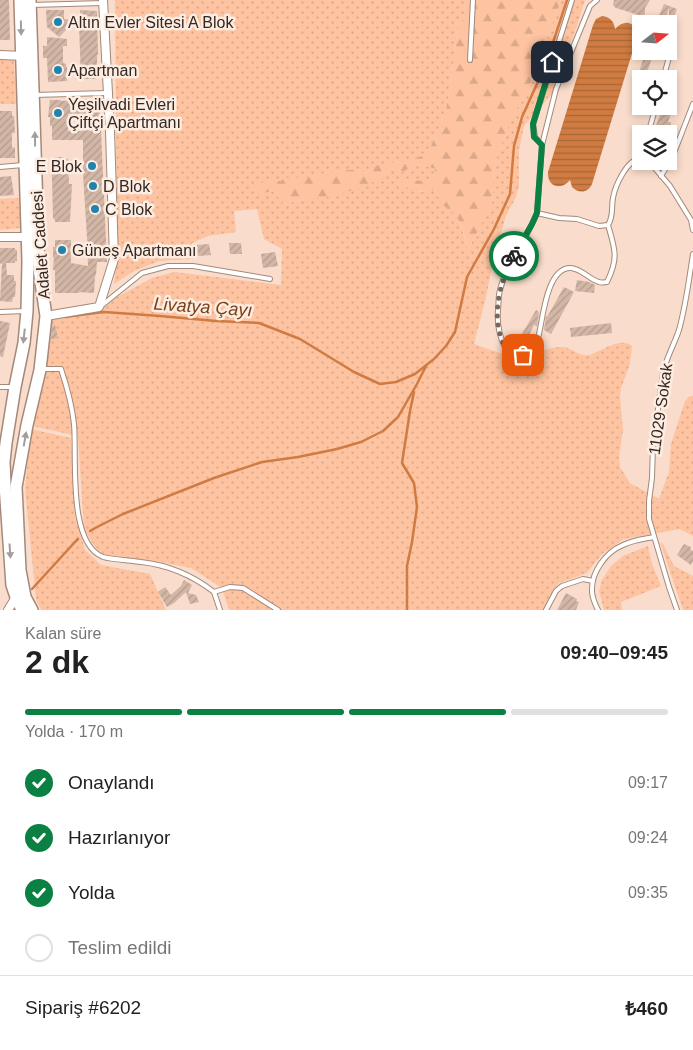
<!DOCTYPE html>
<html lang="tr">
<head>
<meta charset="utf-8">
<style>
  body { margin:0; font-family:Arial,sans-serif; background:#f2f2f2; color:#222; height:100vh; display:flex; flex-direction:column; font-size:19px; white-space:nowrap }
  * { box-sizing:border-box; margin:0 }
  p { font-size:16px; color:#767676 }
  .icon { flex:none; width:28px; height:28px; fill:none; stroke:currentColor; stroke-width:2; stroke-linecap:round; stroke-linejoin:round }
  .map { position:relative; height:610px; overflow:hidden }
  .drawer { display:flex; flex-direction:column; background:#fff; flex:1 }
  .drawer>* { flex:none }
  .needle { width:32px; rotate:73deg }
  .buttons { position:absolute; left:632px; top:15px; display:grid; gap:10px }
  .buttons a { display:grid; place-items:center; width:45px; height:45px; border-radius:0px; background:#fff; box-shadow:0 2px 8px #0003; font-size:25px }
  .pin { position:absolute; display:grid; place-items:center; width:42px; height:42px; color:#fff; margin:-21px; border-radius:10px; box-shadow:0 2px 8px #0006 }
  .courier { position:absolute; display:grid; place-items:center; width:50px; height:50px; margin:-25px; border:4px solid #0b8043; border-radius:50%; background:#fff; color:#222; box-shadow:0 1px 6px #0007 }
  .headline em { font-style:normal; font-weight:600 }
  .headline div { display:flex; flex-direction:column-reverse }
  .headline { display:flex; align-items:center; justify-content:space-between; height:85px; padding:0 25px }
  h1 { font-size:32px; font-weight:600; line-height:38px }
  .bar { display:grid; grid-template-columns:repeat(4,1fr); gap:8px 5px; align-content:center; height:60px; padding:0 25px }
  .bar i { height:6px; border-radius:4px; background:#e0e0e0 }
  .bar .selected { background:#0b8043 }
  .bar p { grid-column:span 4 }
  .line { display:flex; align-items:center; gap:12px; padding:0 25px; border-top:1px solid #e0e0e0 }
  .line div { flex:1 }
  ol { padding:0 25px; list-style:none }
  li { display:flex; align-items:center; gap:15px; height:55px }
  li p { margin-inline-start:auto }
  li .icon { padding:5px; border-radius:50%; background:#0b8043; color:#fff; stroke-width:4 }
  li:last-child { color:#767676 }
  li i { width:28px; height:28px; border:2px solid #e0e0e0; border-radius:50% }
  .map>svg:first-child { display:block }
  .grass { fill:url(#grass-dots) }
  .forest { fill:url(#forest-firs) }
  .water { fill:url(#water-rules) }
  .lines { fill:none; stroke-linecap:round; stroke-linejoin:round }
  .stream { stroke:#d07b41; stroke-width:2.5 }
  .building { fill:url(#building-hatch); fill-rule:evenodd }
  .lane-casing { stroke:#a48979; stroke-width:6 }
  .street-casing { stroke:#a48979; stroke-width:10 }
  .secondary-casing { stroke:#a48979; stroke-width:14 }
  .lane { stroke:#fff; stroke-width:4 }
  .street { stroke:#fff; stroke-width:8 }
  .secondary { stroke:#fff; stroke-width:11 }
  .oneway { fill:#a39e9c }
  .done { stroke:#78675d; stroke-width:5; stroke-dasharray:0 9 }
  .route { stroke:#0b8043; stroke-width:6 }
  .poi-dot { fill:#2083ae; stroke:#fdece1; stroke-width:2 }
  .labels { text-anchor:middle; stroke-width:5; stroke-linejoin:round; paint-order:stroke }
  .poi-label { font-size:16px; fill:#332822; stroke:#fdece1; text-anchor:start }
  .street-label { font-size:16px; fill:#332822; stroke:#fdece1 }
  .water-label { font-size:18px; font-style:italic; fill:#7b4219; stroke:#fdece1 }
</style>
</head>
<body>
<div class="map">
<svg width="693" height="610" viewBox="0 0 693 610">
  <defs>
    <pattern id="grass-dots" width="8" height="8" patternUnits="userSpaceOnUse" patternTransform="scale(1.25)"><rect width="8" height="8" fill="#fec3a0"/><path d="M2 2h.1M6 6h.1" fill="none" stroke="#daa88a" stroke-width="1.8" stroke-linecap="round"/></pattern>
    <pattern id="forest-firs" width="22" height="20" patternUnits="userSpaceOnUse" patternTransform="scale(1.25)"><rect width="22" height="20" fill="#fec3a0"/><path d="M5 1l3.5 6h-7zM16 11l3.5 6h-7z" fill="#daa88a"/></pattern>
    <pattern id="water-rules" width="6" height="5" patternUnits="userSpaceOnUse" patternTransform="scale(1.25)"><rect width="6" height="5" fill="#d07b41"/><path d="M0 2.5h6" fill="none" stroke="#a96536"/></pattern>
    <pattern id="building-hatch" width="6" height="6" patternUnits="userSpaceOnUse" patternTransform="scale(1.25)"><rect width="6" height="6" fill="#d2b6a6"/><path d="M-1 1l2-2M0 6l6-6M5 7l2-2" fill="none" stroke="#b59c8f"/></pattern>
  </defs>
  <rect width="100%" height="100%" fill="#f9dccb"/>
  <g class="grass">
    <path d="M115 0H466V18L457 26 455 53 446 111 431 146 421 156 407 162 386 163 367 173 354 170 325 173 311 177 281 182 269 181 260 194 273 191 284 204 310 198H324L375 181 391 168 403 172 415 164 424 165 435 169 432 181C422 182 414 179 404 180L401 184 421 192 433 189 439 195V203C462 214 461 227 468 250L492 203 494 166 511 118 527 92 561 0H585L575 32 565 57 560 87 555 93 548 98 524 126 519 151V185L516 197 506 216 495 252 486 297 474 344C482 347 491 350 500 353 505 355 509 359 514 359 531 358 545 346 563 347 573 348 579 357 589 355 601 352 620 336 632 346L630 364 621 388 620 396 623 430 619 457 620 467 630 483 659 499 669 472 671 444 685 401 690 396H693V536L680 529 624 539 602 554 587 573 559 583 544 610H229L222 588 191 568 156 561 105 555 95 547 84 529 78 436 27 425 46 316 99 307 152 278 175 272 281 285 282 249 264 239 257 209 234 211 236 232 208 236 192 243 193 259 159 261 134 271 114 284 117 255Z"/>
    <path d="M0 56 14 58 16 104H0Z"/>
    <path d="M19 198 21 228 0 230V199Z"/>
    <path d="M31 429 71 438 75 516 85 550 101 565 150 574 166 610H41L36 599 25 488Z"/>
    <path d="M660 542 663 544 674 566 693 576V610H683Z"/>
    <path d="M648 546 652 564 661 586 621 602 622 610H604L599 591 602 580 611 566 623 556Z"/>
  </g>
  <path class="forest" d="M466 0H561L527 92 511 118 494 166 492 203 468 250C463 228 461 213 438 203L439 195 434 190C418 193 414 191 400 184L404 180C414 179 422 182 432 181L435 169 424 165 415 164 403 172 391 168 375 181 354 190 324 198H310L284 204 273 191 260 194 249 190C257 181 270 181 281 181L284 178 311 177 325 173 341 170H354L367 173 375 166 386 163 407 162 421 156 431 146 446 111 455 53 457 26 466 18Z"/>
  <path class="water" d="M602 16C610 17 614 21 615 29 625 18 637 22 637 37L592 184C588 193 579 194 572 187L570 180C561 191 547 187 548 172L593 25 596 19Z"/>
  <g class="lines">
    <g class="stream">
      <path d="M64 317 104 312 160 316 216 321 259 323 300 339 354 372 380 384 396 382 415 374 434 359 446 346 455 332 467 277 494 229 510 194 514 146 522 117 546 64 567 0"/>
      <path d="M90 531 97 527 123 514 214 478 262 462 298 457 337 449 361 442 383 431 398 417 417 384 426 366"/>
      <path d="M32 589 75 542 78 539"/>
      <path d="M407 610V566L412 542 417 507 414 483 402 463 410 411 414 392"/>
    </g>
  </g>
  <g class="building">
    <path d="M0 0H9L10 40H0Z"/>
    <path d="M614 0H650L645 8V14L642 16 616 8 613 5Z"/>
    <path d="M664 4 677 9 669 29V8L665 20 658 18Z"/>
    <path d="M46 10H64V19L80 20V10L97 11 98 55H97V79H81L79 25 70 26 59 37 47 27Z"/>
    <path d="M47 37 67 39V46H63V63L66 64V67H67V81L48 82 47 58H43V46H47Z"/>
    <path d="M646 51H654L645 79H641V89L634 87Z"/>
    <path d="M669 92 677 95 668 122H671L668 134H653L663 106H669Z"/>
    <path d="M89 99 100 109 107 262H97L96 275 95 276 94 293 79 292V293H55V270H53L54 258H53V247H55V240H71V263L88 266 87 238 83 174V140H52V126H50V117H48L50 100H61V101ZM68 114 85 115V127L82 128V131H68Z"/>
    <path d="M0 111H12V116H14L15 133H12V148L15 147V158H0Z"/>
    <path d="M54 157H64V158L68 159 69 184H72L70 222H55V220L53 218 52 179 50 159H54Z"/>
    <path d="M11 176 14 195 0 196V177Z"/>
    <path d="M229 243H241L242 254H230Z"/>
    <path d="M209 244 211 255 198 256 196 245Z"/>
    <path d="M0 248H15V250H17V261H15V263H6L7 275H14V281H16L15 297H13L12 302 0 301 2 263 0 264Z"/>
    <path d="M275 252 278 266 263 268 261 254Z"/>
    <path d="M577 280 589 282 595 285 594 293 575 291Z"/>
    <path d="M564 287 574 292 551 334 544 330 546 316 547 317Z"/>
    <path d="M536 310 539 312 537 326 534 325 528 337 522 334Z"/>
    <path d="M0 321 10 323 3 357 0 356Z"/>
    <path d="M611 323 612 333 571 337 570 328Z"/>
    <path d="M55 325 58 338 51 339 52 326Z"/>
    <path d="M684 544 691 547 690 549 693 551V561L691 565 677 555Z"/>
    <path d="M184 580 192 585 188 593 196 595 199 602 190 604 186 592 174 603 167 607 158 592 165 587 171 595 181 586Z"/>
    <path d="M566 593 577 599 576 601 579 602 576 610H557Z"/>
  </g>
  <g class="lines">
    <g class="lane-casing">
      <g id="lane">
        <path d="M572 0 533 124 535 137 542 145 537 213 559 218 577 219 599 226 608 225C614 216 611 207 613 198 615 186 628 157 641 159"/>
        <path d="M31 5 104 3"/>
        <path d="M470 60 473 0"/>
        <path d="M663 79 674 39"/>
        <path d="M34 95 107 93"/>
        <path d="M648 134 656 106"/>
        <path d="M542 145 556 89 590 6 597 0"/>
        <path d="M648 161 653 166 670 186 691 220 693 230"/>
        <path d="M0 167 23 165"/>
        <path d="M661 176 672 158 693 104"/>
        <path d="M537 213C527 239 507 262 500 290 498 296 499 303 498 309 497 322 499 336 505 347L523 355 533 352C535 346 538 340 539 334 543 317 547 267 571 268 582 269 590 280 599 282 602 283 605 282 607 282 619 258 615 249 608 225"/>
        <path d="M101 306 142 273 168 266H193L270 279"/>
        <path d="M0 312 25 311"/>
        <path d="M43 369H61C67 387 72 405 74 424 77 456 67 543 103 557 113 560 131 560 141 562 169 565 192 575 214 592"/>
        <path d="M0 387H13"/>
        <path d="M214 592 230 587 243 588 278 610"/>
        <path d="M214 592 220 610"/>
        <path d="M546 610 556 591 562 586 583 579 593 581"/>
        <path d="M598 610C595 604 592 598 592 591 591 572 606 552 623 545 633 540 643 539 654 537"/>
        <path d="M677 610 669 587 649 519V501L652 478 653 445 663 373C666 358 674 345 679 330 686 305 689 279 693 254"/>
      </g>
    </g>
    <g class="street-casing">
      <g id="street">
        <path d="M0 55 25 56"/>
        <path d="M0 237H27"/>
        <path d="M46 316 99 307 114 259 110 131 103 0"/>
        <path d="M8 610 16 597H18"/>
      </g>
    </g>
    <g class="secondary-casing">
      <g id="secondary">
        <path d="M20 0 28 261 27 311 24 343 15 387 6 443 4 462 5 485 12 585 16 597 22 610"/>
        <path d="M30 0 39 269 46 316 40 370 27 425 16 487 20 570 25 597 32 610"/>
      </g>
    </g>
    <use href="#lane" class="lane"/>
    <use href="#street" class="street"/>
    <use href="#secondary" class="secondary"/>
  </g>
  <defs><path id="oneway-solid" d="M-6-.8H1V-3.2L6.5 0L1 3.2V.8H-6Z" transform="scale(1.25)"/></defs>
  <g class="oneway">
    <use href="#oneway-solid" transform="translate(21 28) rotate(89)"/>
    <use href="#oneway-solid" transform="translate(35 139) rotate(-91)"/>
    <use href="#oneway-solid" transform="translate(24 336) rotate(96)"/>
    <use href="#oneway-solid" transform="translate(25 439) rotate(-80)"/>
    <use href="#oneway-solid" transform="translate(10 551) rotate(86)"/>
  </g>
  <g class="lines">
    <path class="done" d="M514 256C499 283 490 319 505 347L523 355"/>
    <path class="route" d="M514 256 532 224 537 213 542 145 534 137 533 124 552 62"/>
  </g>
  <g class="poi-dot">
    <circle cx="58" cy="22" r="5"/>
    <circle cx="58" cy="70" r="5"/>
    <circle cx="58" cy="113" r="5"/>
    <circle cx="92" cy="166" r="5"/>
    <circle cx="93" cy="186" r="5"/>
    <circle cx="95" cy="209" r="5"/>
    <circle cx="62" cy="250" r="5"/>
  </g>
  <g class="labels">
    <g class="poi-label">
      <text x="68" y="28">Altın Evler Sitesi A Blok</text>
      <text x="68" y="76">Apartman</text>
      <text x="68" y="110">Yeşilvadi Evleri<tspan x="68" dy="18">Çiftçi Apartmanı</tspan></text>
      <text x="82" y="172" text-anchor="end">E Blok</text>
      <text x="103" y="192">D Blok</text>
      <text x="105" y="215">C Blok</text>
      <text x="72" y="256">Güneş Apartmanı</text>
    </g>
    <g class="street-label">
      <text transform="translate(40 245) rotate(-94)" y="6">Adalet Caddesi</text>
      <text transform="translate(660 409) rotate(-82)" y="6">11029 Sokak</text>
    </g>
    <g class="water-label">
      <text transform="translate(203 307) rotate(4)" y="6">Livatya Çayı</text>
    </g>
  </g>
</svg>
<div class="buttons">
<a><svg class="needle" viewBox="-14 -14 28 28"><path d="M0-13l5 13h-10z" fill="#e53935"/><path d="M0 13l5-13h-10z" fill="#767676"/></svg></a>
<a><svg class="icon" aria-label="locate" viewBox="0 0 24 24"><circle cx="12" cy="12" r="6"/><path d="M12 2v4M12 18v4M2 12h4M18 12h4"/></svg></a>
<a><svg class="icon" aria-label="layers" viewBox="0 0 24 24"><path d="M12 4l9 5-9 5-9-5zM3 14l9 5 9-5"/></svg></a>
</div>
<div class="pin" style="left:523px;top:355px;background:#ea580c"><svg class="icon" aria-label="bag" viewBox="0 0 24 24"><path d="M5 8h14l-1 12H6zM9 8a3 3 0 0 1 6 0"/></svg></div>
<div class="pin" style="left:552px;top:62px;background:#1f2937"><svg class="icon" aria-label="home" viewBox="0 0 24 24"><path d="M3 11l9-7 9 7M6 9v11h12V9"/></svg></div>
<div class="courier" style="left:514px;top:256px"><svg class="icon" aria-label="bike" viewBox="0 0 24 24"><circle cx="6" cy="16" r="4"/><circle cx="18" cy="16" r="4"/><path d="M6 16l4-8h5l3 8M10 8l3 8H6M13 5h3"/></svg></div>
</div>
<section class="drawer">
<div class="headline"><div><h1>2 dk</h1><p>Kalan süre</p></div><em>09:40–09:45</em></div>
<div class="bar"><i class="selected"></i><i class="selected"></i><i class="selected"></i><i></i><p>Yolda · 170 m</p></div>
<ol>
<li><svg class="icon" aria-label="check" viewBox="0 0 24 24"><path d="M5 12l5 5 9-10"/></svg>Onaylandı<p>09:17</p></li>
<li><svg class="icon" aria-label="check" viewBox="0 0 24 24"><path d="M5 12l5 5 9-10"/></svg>Hazırlanıyor<p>09:24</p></li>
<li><svg class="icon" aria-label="check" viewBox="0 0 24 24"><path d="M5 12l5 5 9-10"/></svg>Yolda<p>09:35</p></li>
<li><i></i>Teslim edildi</li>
</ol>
<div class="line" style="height:65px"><div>Sipariş #6202</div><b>₺460</b></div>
</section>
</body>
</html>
